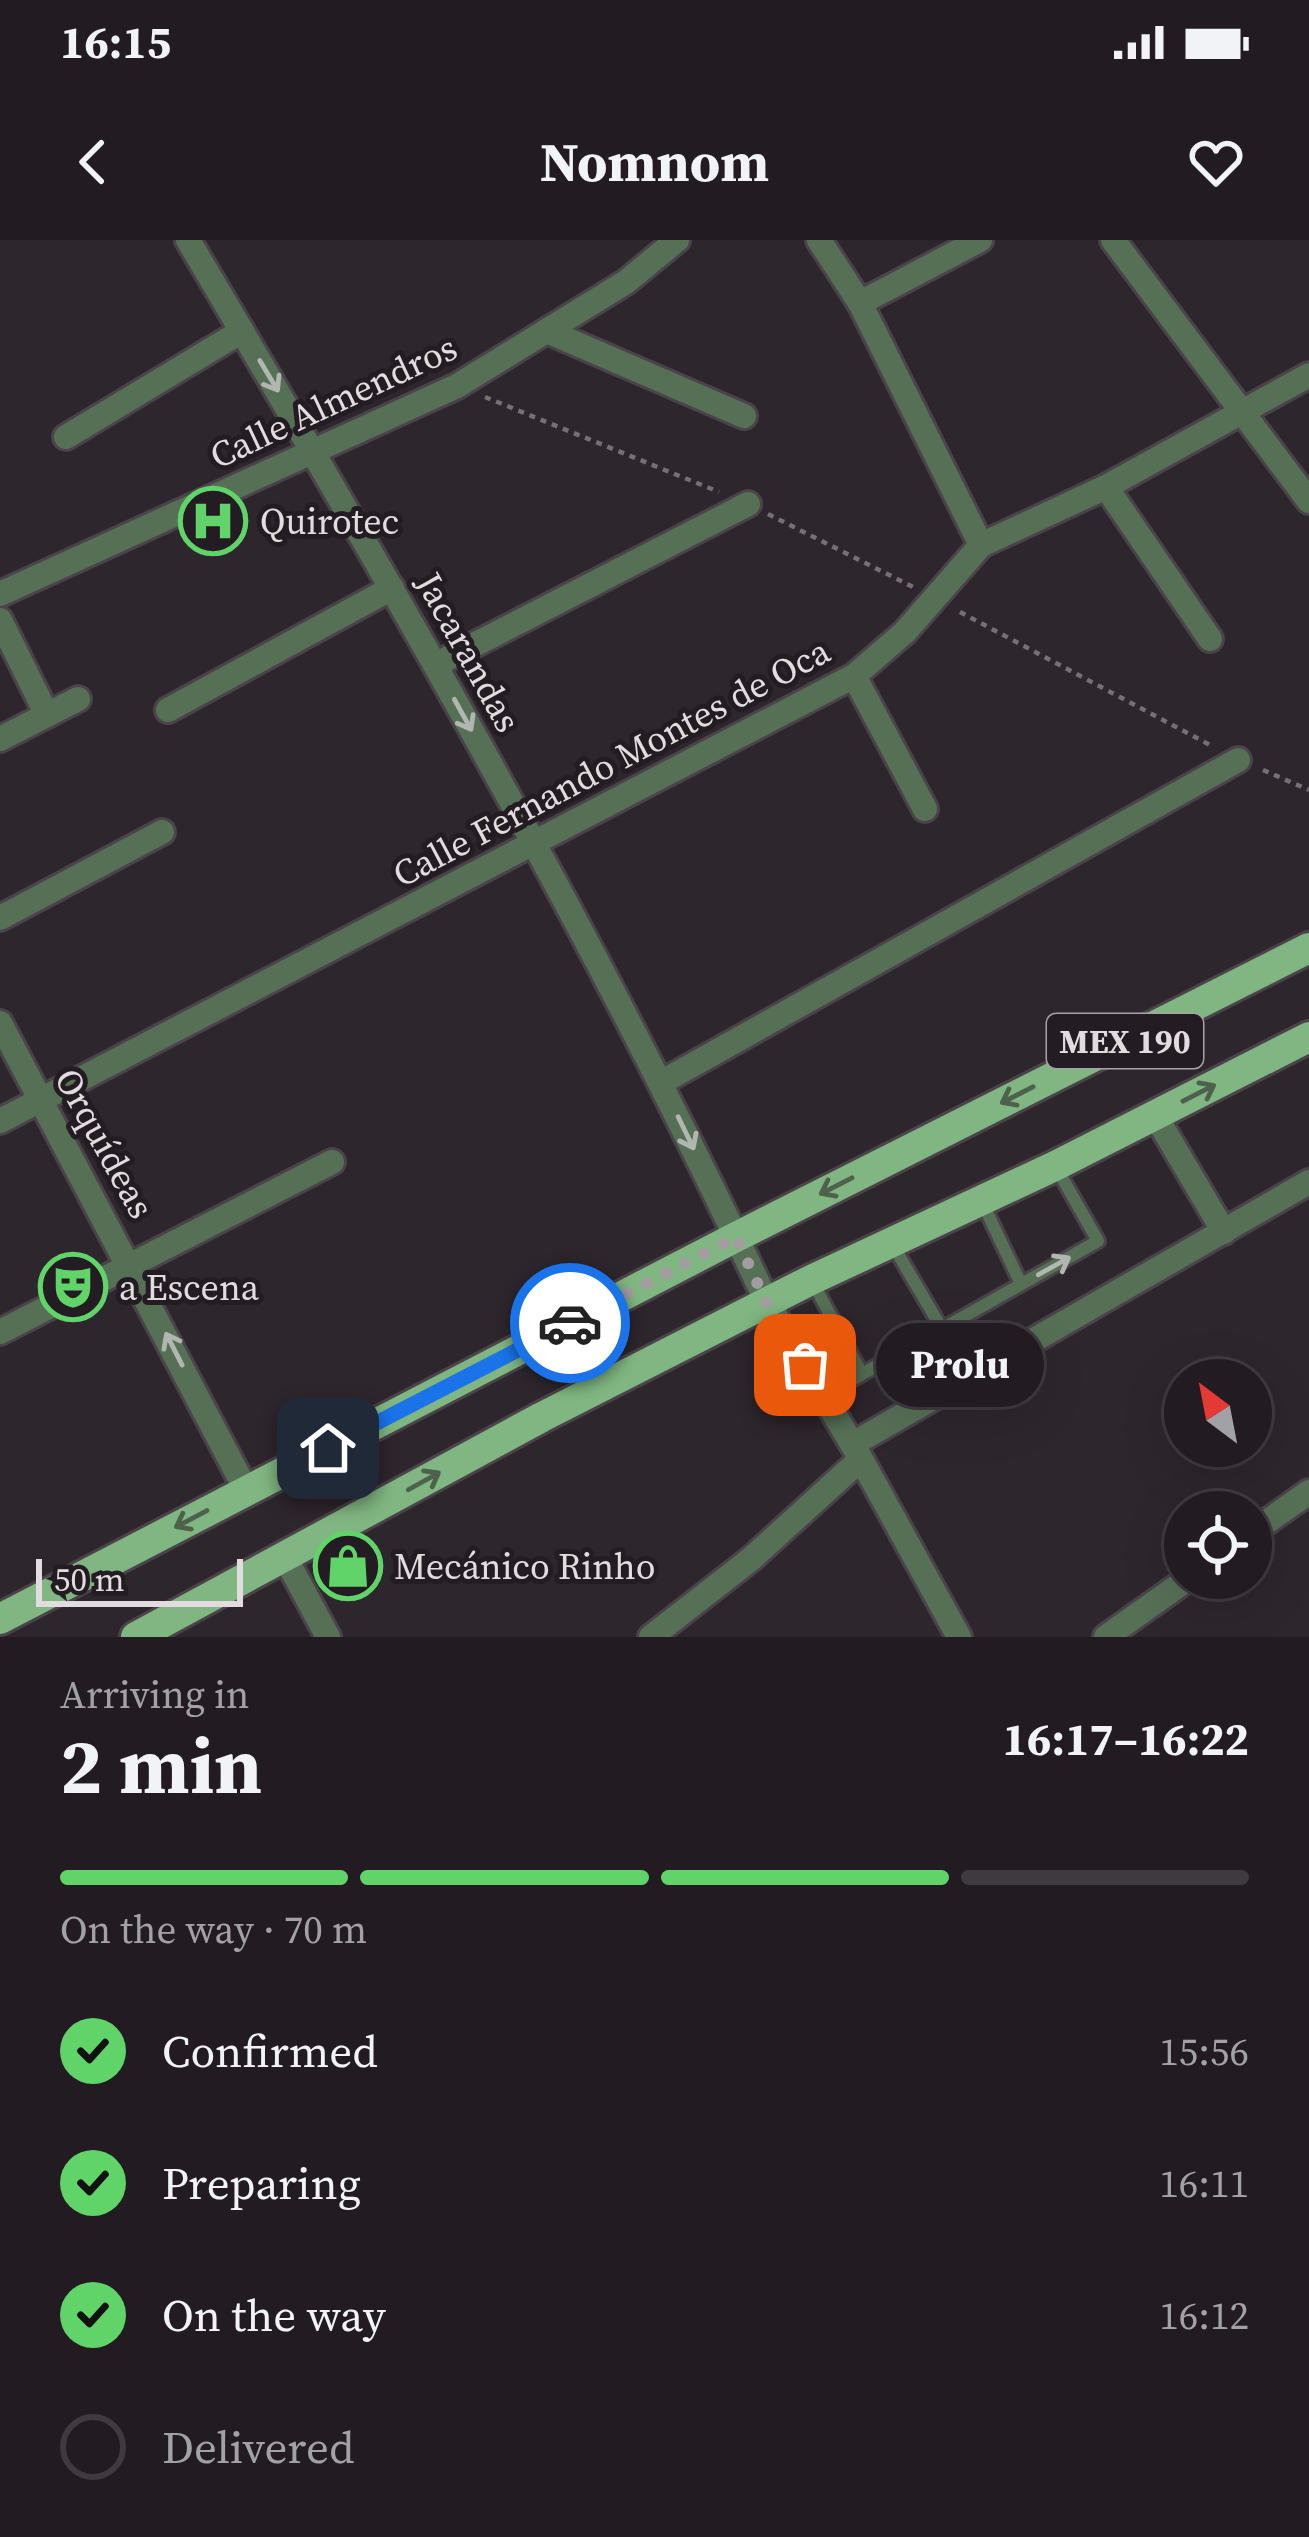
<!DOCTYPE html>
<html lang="en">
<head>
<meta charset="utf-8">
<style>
  body { margin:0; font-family:"Source Serif 4",serif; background:#2e292f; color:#f1f3f6; height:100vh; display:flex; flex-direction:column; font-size:45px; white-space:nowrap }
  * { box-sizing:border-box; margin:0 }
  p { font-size:39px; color:#a2a1a5 }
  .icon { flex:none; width:66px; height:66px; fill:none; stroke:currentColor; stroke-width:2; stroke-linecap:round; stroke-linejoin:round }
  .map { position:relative; height:1397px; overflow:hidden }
  .sheet { display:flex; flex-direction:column; background:#221c22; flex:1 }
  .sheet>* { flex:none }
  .needle { width:78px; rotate:328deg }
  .controls { position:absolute; left:1164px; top:1119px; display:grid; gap:24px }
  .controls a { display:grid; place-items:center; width:108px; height:108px; border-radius:50%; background:#221c22; box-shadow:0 12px 48px #0002,0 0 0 3px #3f3a40; font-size:60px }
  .scale { position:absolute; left:36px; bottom:30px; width:207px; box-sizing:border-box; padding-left:12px; border:6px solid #e2dce0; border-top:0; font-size:33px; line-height:42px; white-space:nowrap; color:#e2dce0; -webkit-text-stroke:9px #241c23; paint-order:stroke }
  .pin { position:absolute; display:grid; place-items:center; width:102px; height:102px; color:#fff; margin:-51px; border-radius:24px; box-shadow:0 6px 18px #0006 }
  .courier { position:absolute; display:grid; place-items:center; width:120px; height:120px; margin:-60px; border:9px solid #1a73e8; border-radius:50%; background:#fff; color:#222; box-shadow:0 3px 15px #0007 }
  .bubble { position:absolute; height:84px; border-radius:42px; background:#221c22; box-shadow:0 12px 48px #0002,0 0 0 3px #3f3a40; font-size:39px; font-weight:700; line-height:84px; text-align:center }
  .overview em { font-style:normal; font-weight:700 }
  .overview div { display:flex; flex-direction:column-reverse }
  .overview { display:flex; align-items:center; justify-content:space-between; height:204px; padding:0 60px }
  h1 { font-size:78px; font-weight:700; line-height:90px }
  .bar { display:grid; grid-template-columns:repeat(4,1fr); gap:18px 12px; align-content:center; height:144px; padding:0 60px }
  .bar i { height:15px; border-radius:9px; background:#3f3a40 }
  .bar .current { background:#61d469 }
  .bar p { grid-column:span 4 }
  ol { padding:0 60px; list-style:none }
  li { display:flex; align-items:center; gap:36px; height:132px }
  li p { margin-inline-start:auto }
  li .icon { padding:12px; border-radius:50%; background:#61d469; color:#111; stroke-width:4 }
  li:last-child { color:#a2a1a5 }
  li i { width:66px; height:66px; border:6px solid #3f3a40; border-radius:50% }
  .status { display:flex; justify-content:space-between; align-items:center; height:84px; padding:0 60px; background:#221c22; direction:ltr }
  .status svg { height:33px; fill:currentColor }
  header { display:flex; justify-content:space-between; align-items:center; height:156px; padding:0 60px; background:#221c22; font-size:54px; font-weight:700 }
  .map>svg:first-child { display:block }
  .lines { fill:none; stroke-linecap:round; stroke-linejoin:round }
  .service-casing { stroke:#4b434a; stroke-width:18 }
  .minor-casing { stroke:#4b434a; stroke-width:30 }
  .tertiary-casing { stroke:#4b434a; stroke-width:30 }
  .primary-casing { stroke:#4b434a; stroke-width:36 }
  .path { stroke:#766f74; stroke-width:4.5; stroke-dasharray:6 6; stroke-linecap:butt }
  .service { stroke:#567056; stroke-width:12 }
  .minor { stroke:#567056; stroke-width:24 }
  .tertiary { stroke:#567056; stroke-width:24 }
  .primary { stroke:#80b681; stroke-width:30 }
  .oneway { stroke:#b1b6b0 }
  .oneway2 { stroke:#4d614d }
  .done { stroke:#a39ca1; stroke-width:12; stroke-dasharray:0 21.6 }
  .route { stroke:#1a73e8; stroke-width:15 }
  .labels { text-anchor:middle; stroke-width:10; stroke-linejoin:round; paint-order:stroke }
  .shield { fill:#241c23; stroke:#a9a2a7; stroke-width:3 }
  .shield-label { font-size:33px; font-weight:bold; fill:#e2dce0 }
  .street-label { font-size:36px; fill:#e2dce0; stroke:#241c23 }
  .poi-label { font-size:36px; fill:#e2dce0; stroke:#241c23; text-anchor:start }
</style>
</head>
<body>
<div class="status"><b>16:15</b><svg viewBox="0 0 49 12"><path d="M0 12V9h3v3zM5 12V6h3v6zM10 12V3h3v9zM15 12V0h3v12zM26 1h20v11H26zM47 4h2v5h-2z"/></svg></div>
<header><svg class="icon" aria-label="back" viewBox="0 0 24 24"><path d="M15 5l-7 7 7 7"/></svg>Nomnom<svg class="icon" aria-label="heart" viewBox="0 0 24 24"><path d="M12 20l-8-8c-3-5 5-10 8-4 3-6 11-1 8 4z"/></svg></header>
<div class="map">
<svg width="1309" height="1397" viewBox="0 0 1309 1397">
  <rect width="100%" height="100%" fill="#2e262d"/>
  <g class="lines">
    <g class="service-casing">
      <g id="service">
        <path d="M983 964 1021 1044"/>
        <path d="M891 1002 942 1089"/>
        <path d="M812 1041 862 1134 1098 1001 1057 929"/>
        <path d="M824 1157 862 1134"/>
      </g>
    </g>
    <g class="minor-casing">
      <g id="minor">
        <path d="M188 0C381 326 572 655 736 997"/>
        <path d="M819 0 860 63 981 305"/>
        <path d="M1113 0 1309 261"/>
        <path d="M860 63 980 0"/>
        <path d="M547 91 744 176"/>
        <path d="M66 197 242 91"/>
        <path d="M1106 247 1210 399"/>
        <path d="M0 354 457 146 626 42 677 0"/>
        <path d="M0 380 47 475"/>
        <path d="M435 425 748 264"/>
        <path d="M854 436 925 569"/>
        <path d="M168 470 392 348"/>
        <path d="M0 499 78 459"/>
        <path d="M0 678 162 592"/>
        <path d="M662 842 1238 520"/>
        <path d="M1155 875 1224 992"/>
        <path d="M0 881 854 436 905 392 981 305 1106 247 1309 135"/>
        <path d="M0 1092 332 922"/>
        <path d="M853 1204 1309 942"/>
        <path d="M1251 1293 1309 1252"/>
        <path d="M285 1317 328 1397"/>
        <path d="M651 1397 751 1319 861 1219"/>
        <path d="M1106 1397 1189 1338"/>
      </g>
    </g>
    <g class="tertiary-casing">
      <g id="tertiary">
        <path d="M0 783 246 1250"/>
        <path d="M736 997 767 1062 861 1219 959 1397"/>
      </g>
    </g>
    <g class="primary-casing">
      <g id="primary">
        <path d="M0 1379 736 997 1309 708"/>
        <path d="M136 1397 542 1177 811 1040 1055 926 1309 797"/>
      </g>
    </g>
    <g class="path">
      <path d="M485 157 719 252"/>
      <path d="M768 274 913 347"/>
      <path d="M960 372 1210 505"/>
      <path d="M1263 530 1309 550"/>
    </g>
    <use href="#service" class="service"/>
    <use href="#minor" class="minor"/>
    <use href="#tertiary" class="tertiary"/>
    <use href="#primary" class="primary"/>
  </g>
  <defs><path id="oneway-shaft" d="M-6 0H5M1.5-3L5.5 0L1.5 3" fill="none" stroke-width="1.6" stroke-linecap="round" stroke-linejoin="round" transform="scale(3)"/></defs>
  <g class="oneway">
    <use href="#oneway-shaft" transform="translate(269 136) rotate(59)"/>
    <use href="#oneway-shaft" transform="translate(463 475) rotate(61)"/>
    <use href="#oneway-shaft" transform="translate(686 893) rotate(64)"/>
    <use href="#oneway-shaft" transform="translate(1054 1026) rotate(-29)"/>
    <use href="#oneway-shaft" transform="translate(174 1109) rotate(-117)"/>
  </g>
  <g class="oneway2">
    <use href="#oneway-shaft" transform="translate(1199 853) rotate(-27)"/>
    <use href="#oneway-shaft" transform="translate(1017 855) rotate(153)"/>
    <use href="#oneway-shaft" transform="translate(836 946) rotate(153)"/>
    <use href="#oneway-shaft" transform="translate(424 1241) rotate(-29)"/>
    <use href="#oneway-shaft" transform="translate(191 1279) rotate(152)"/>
  </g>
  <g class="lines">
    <path class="done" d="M570 1083 736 997 766 1062 805 1125"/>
    <path class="route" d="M328 1208 570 1083"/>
  </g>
  <defs>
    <g id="hospital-ring" transform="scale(3.45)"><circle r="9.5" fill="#241c23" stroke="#61d469" stroke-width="1.5"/><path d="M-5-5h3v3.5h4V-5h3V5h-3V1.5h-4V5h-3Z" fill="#61d469"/></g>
    <g id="theatre-ring" transform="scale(3.45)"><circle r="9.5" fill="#241c23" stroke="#61d469" stroke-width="1.5"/><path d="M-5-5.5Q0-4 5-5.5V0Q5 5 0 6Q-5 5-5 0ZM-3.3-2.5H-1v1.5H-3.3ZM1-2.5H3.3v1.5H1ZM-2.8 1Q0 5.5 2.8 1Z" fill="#61d469"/></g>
    <g id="shop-ring" transform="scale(3.45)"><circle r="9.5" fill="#241c23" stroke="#61d469" stroke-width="1.5"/><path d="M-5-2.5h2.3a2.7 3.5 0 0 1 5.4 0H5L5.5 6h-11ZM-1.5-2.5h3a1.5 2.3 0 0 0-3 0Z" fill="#61d469"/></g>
  </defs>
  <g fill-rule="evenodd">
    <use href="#hospital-ring" x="213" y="281"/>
    <use href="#theatre-ring" x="73" y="1047"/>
    <use href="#shop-ring" x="348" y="1326"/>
  </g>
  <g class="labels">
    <rect class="shield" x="1047" y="774" width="156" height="54" rx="9"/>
    <g class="shield-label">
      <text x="1125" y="813">MEX 190</text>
    </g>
    <g class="street-label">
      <text transform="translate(333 161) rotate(-25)" y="13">Calle Almendros</text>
      <text transform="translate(469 412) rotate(61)" y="13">Jacarandas</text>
      <text transform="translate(611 522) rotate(-28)" y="13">Calle Fernando Montes de Oca</text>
      <text transform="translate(105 903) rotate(61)" y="13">Orquídeas</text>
    </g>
    <g class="poi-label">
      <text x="260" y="294">Quirotec</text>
      <text x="119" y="1060">a Escena</text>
      <text x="394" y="1339">Mecánico Rinho</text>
    </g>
  </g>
</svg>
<div class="controls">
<a><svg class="needle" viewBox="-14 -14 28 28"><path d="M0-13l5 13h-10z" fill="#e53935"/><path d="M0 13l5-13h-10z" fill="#a2a1a5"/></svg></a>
<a><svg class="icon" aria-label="locate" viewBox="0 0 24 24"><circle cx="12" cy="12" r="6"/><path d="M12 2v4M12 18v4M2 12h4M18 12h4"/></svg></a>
</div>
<div class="scale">50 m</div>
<div class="pin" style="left:805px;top:1125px;background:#ea580c"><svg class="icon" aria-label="bag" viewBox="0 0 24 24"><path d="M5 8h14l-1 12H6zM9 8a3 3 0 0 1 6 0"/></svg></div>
<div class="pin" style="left:328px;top:1208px;background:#1f2937"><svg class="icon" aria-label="home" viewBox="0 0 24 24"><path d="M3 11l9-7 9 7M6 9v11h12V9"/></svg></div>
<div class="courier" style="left:570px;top:1083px"><svg class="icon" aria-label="car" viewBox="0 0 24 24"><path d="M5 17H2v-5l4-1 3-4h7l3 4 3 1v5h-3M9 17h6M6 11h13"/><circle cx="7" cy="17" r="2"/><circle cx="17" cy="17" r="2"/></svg></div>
<div class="bubble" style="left:876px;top:1083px;width:168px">Prolu</div>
</div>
<section class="sheet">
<div class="overview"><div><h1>2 min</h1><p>Arriving in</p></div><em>16:17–16:22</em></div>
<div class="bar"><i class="current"></i><i class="current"></i><i class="current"></i><i></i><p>On the way · 70 m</p></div>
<ol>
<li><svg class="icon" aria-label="check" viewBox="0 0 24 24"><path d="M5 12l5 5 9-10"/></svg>Confirmed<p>15:56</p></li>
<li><svg class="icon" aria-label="check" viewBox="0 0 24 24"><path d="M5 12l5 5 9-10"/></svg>Preparing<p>16:11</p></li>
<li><svg class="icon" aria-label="check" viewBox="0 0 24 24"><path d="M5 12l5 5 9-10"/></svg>On the way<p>16:12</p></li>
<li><i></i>Delivered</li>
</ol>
</section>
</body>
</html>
